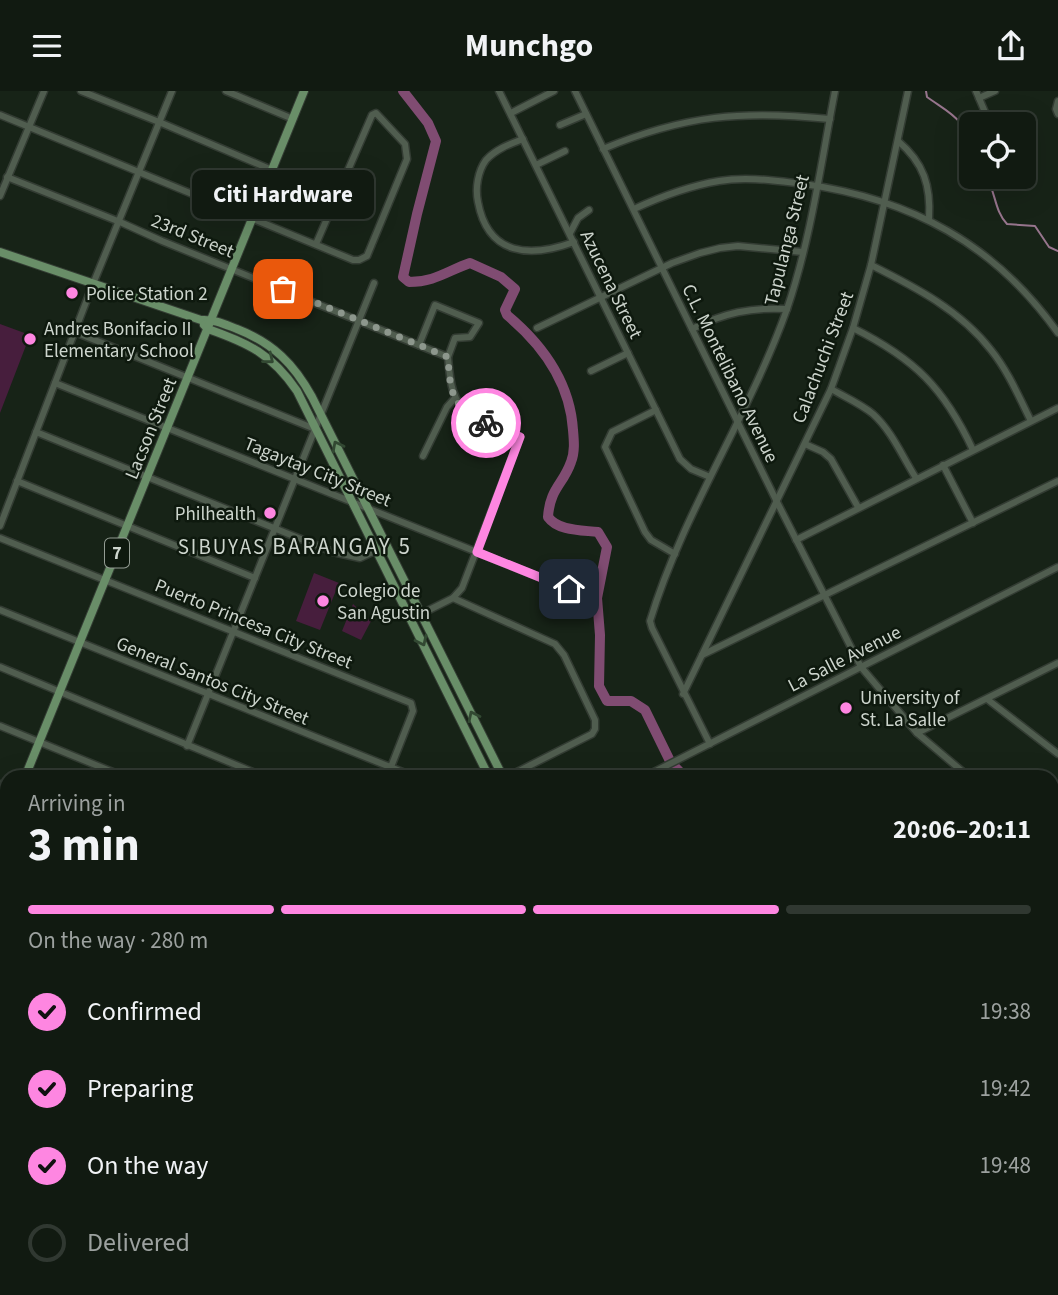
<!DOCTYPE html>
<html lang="en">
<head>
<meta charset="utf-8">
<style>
  body { margin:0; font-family:"Source Sans 3",sans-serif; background:#1a231a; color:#f1f3f6; height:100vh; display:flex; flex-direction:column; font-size:26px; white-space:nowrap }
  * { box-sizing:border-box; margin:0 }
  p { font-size:23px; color:#9ca19f }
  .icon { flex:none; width:38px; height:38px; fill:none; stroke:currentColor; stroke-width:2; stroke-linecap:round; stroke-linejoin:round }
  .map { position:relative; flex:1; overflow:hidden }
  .panel { position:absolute; left:0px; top:679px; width:1059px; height:525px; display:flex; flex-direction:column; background:#111a11; border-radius:21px 21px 0 0; box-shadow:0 7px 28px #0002,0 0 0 2px #303831 }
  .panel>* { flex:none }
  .buttons { position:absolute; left:959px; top:21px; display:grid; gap:14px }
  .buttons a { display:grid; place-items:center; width:77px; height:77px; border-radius:10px; background:#111a11; box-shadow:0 7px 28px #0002,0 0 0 2px #303831; font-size:35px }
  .pin { position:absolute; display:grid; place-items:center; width:60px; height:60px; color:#fff; margin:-30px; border-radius:14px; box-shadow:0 4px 10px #0006 }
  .courier { position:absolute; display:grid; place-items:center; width:70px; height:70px; margin:-35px; border:5px solid #fe86e1; border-radius:50%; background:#fff; color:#222; box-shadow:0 2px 9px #0007 }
  .bubble { position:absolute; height:49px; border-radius:10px; background:#111a11; box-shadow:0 7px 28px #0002,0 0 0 2px #303831; font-size:23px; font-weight:700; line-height:49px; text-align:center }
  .overview em { font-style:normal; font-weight:700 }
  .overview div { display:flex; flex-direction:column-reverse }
  .overview { display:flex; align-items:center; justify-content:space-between; height:119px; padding:0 28px }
  h1 { font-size:46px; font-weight:700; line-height:52px }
  .bar { display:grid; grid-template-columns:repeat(4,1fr); gap:10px 7px; align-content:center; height:84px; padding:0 28px }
  .bar i { height:9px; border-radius:5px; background:#303831 }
  .bar .selected { background:#fe86e1 }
  .bar p { grid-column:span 4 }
  ol { padding:0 28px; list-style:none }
  li { display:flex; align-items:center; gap:21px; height:77px }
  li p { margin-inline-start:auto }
  li .icon { padding:7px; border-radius:50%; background:#fe86e1; color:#111; stroke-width:4 }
  li:last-child { color:#9ca19f }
  li i { width:38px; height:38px; border:4px solid #303831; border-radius:50% }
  header { display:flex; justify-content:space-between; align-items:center; height:91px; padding:0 28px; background:#111a11; font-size:32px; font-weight:700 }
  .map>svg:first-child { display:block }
  .green { fill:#471e3d }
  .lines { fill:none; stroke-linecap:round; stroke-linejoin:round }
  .stream { stroke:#97758d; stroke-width:2 }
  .river { stroke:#804c72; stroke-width:10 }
  .minor-casing { stroke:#333c33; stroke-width:9 }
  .major-casing { stroke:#333c33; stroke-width:10 }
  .minor { stroke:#505d4f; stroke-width:6 }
  .major { stroke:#698e68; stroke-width:8 }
  .oneway { stroke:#324832 }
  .done { stroke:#8d978d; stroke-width:7; stroke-dasharray:0 12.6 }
  .route { stroke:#fe86e1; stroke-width:9 }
  .poi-dot { fill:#fe86e1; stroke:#0e190e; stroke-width:2.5 }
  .labels { text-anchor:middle; stroke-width:5; stroke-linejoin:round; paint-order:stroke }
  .shield { fill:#0e190e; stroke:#949d94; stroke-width:2 }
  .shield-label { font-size:18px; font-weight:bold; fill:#cdd5cd }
  .street-label { font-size:19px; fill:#cdd5cd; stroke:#0e190e }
  .poi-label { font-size:19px; fill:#cdd5cd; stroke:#0e190e; text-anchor:start }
  .neighbourhood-label { font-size:21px; letter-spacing:2px; fill:#cdd5cd; stroke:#0e190e }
  .quarter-label { font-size:23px; letter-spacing:2px; fill:#cdd5cd; stroke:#0e190e }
</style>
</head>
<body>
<header><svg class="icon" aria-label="menu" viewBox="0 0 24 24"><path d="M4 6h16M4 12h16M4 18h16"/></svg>Munchgo<svg class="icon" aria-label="share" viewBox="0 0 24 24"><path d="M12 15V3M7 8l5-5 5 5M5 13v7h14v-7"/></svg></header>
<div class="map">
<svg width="1058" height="1204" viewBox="0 0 1058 1204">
  <rect width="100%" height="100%" fill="#172317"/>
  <g class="green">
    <path d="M0 233 30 244 0 322Z"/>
    <path d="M314 482 339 492 320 539 296 530Z"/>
    <path d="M353 513 371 530 361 549 342 540Z"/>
    <path d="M513 1197H694L693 1200 619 1204 512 1202Z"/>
  </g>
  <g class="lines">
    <g class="stream">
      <path d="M926 0 927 6C949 22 970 29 966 60L971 65"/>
      <path d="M986 86C996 101 994 119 1007 133L1035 135 1049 156 1058 160"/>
    </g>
    <g class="river">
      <path d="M403 0 428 32 436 50 417 123 403 186 409 191C435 191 447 180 470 172L501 186 515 198 505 219 507 224C543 254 570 291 573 339 574 350 575 361 571 371 563 394 550 397 548 426 558 440 581 439 598 441L607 456 597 507 600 544 599 595 607 610H631L645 619 670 670"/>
      <path d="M675 676 679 680V686"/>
      <path d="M951 1197 955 1204"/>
    </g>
    <g class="minor-casing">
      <g id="minor">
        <path d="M81 0 159 31 272 79"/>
        <path d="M226 0 293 28"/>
        <path d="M499 0 680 368 691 378 710 386"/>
        <path d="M575 0 776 409 861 576 917 642 969 686"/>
        <path d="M976 0 990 33"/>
        <path d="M979 7 995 0"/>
        <path d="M1058 10 1056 18 1058 23"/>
        <path d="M511 22 554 0"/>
        <path d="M0 24 353 169H359L367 165 407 68 405 53 376 22 372 24 316 153"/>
        <path d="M560 34 586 23"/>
        <path d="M523 48C510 53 496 58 486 69 478 80 475 97 478 111 488 165 530 167 574 151"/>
        <path d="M898 50C924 72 931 95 929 128"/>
        <path d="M1024 55 1032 62V69L1024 77"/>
        <path d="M603 58C684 24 743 19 830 28"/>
        <path d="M536 74 565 60"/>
        <path d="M7 86 120 131 162 150 448 266C450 290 451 310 471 325L520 346 462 497 453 507 411 528"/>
        <path d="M1010 86 1012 89 1015 86"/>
        <path d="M0 105 44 0"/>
        <path d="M634 118C662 105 689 95 719 90 747 85 777 90 804 93 911 108 995 153 1058 242"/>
        <path d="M570 142 578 127 589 119"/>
        <path d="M871 174C915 196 960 219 991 259 1008 280 1019 306 1031 330"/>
        <path d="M537 237 672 172 700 162 720 157 738 155 803 161"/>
        <path d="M853 237C915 268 944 297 973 359"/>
        <path d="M692 238C724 222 751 216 787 218"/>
        <path d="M75 241 315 338"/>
        <path d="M419 254 435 214 479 232 470 246 455 247 448 266"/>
        <path d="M591 280 628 262"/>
        <path d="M55 292 569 498"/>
        <path d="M831 298C845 306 861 313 873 323 892 340 903 367 916 387"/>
        <path d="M656 319 612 341 605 356 645 441 651 449 675 463"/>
        <path d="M36 341 333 461 360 467 387 454"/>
        <path d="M805 353 823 361 831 368 858 416"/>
        <path d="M423 365 447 316 455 307"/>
        <path d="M943 374 973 432"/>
        <path d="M17 390 255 487"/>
        <path d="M0 435 93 193 172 0"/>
        <path d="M0 447 411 612 413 620 387 686"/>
        <path d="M796 449 1058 317"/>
        <path d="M453 507 555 553 564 564 595 629V638L592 643 507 686"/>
        <path d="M0 519 415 686"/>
        <path d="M702 564 1058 390"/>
        <path d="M0 576 265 686"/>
        <path d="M683 603 831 298 853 237 871 174 908 0"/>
        <path d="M987 608 1058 663"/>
        <path d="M0 635 125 686"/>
        <path d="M917 642 1058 572"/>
        <path d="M710 653 652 537 650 530C683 421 749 325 787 218 811 148 821 72 835 0"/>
        <path d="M187 655 374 192"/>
        <path d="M644 686 1058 476"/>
        <path d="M0 693 7 696"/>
        <path d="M1052 729 1058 719"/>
        <path d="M0 753 7 756"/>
        <path d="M1052 760 1058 766"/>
        <path d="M0 810 7 813"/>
        <path d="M1052 847 1058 843"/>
        <path d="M0 870 7 872"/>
        <path d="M1052 901 1058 920"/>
        <path d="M0 928 7 931"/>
        <path d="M1052 978 1058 975"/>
        <path d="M0 984 7 986"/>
        <path d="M0 1042 7 1044"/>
        <path d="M1052 1081 1058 1063"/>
        <path d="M0 1102 7 1105"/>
        <path d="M1052 1122 1058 1125"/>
        <path d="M0 1158 7 1160"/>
        <path d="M100 1197 118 1204"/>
        <path d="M144 1197 147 1204"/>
        <path d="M828 1197 832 1204"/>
        <path d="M1021 1197 1035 1204"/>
        <path d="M332 1200 341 1204"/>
        <path d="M189 1202 193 1204"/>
      </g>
    </g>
    <g class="major-casing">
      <g id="major">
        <path d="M0 161 201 229C214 228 224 233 237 238 273 252 294 273 312 306L503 686"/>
        <path d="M204 234 208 238C248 252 272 263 297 300L489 686"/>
        <path d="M25 686 304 0"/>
        <path d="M0 748 7 731"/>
        <path d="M754 1197 757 1204"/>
        <path d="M433 1204 438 1197"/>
        <path d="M444 1204 448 1197"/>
        <path d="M697 1204 698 1197"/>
        <path d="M708 1204 709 1197"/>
      </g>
    </g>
    <use href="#minor" class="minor"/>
    <use href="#major" class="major"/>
  </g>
  <defs><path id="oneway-chevron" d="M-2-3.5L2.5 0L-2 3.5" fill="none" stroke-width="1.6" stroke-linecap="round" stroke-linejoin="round" transform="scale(1.75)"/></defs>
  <g class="oneway">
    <use href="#oneway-chevron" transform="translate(269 268) rotate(39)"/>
    <use href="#oneway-chevron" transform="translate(337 355) rotate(-117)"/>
    <use href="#oneway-chevron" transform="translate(422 550) rotate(64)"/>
    <use href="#oneway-chevron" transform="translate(473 625) rotate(-116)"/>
  </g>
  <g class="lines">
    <path class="done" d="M283 198 448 266C450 301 452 318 486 332"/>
    <path class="route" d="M486 332 520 346 477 461 569 498"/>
  </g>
  <g class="poi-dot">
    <circle cx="72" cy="202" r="7"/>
    <circle cx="30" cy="248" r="7"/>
    <circle cx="270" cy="422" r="7"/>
    <circle cx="323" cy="510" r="7"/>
    <circle cx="846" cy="617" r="7"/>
  </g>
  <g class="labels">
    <rect class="shield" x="105" y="447.5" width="24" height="29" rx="5"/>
    <g class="shield-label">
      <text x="117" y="468">7</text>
    </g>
    <g class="street-label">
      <text transform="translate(193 144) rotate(22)" y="7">23rd Street</text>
      <text transform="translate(786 149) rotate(-76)" y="7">Tapulanga Street</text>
      <text transform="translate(612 193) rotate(64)" y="7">Azucena Street</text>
      <text transform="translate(822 266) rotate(-69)" y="7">Calachuchi Street</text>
      <text transform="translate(731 282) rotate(64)" y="7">C.L. Montelibano Avenue</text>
      <text transform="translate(150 337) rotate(-68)" y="7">Lacson Street</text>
      <text transform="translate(318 380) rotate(22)" y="7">Tagaytay City Street</text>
      <text transform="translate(254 532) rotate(22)" y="7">Puerto Princesa City Street</text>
      <text transform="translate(844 567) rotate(-27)" y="7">La Salle Avenue</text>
      <text transform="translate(213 589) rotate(22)" y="7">General Santos City Street</text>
    </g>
    <g class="poi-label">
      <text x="86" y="209">Police Station 2</text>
      <text x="44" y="244">Andres Bonifacio II<tspan x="44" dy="22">Elementary School</tspan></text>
      <text x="256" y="429" text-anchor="end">Philhealth</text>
      <text x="337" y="506">Colegio de<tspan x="337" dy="22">San Agustin</tspan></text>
      <text x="860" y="613">University of<tspan x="860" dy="22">St. La Salle</tspan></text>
    </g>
    <g class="neighbourhood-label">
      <text x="222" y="463">SIBUYAS</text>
    </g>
    <g class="quarter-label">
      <text x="342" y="463">BARANGAY 5</text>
    </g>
  </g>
</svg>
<div class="buttons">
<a><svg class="icon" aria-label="locate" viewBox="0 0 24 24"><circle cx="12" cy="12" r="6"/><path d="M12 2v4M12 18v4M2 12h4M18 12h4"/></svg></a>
</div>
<div class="pin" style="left:283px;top:198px;background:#ea580c"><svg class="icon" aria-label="bag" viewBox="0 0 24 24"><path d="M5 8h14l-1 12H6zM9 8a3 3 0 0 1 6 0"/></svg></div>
<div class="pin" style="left:569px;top:498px;background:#1f2937"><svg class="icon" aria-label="home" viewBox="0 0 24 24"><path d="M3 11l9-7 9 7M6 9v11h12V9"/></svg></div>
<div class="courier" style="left:486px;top:332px"><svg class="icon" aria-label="bike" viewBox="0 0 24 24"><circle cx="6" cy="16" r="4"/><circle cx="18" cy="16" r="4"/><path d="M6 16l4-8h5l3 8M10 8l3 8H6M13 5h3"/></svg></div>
<div class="bubble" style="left:192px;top:79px;width:182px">Citi Hardware</div>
<section class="panel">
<div class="overview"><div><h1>3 min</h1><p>Arriving in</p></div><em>20:06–20:11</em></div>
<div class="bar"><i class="selected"></i><i class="selected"></i><i class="selected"></i><i></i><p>On the way · 280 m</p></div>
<ol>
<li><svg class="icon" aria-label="check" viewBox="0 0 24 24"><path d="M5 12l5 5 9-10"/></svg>Confirmed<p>19:38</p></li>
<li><svg class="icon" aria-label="check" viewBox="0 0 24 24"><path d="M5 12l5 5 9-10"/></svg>Preparing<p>19:42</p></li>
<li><svg class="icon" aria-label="check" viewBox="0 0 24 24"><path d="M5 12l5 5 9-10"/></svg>On the way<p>19:48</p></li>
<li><i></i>Delivered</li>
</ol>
</section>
</div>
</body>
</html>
